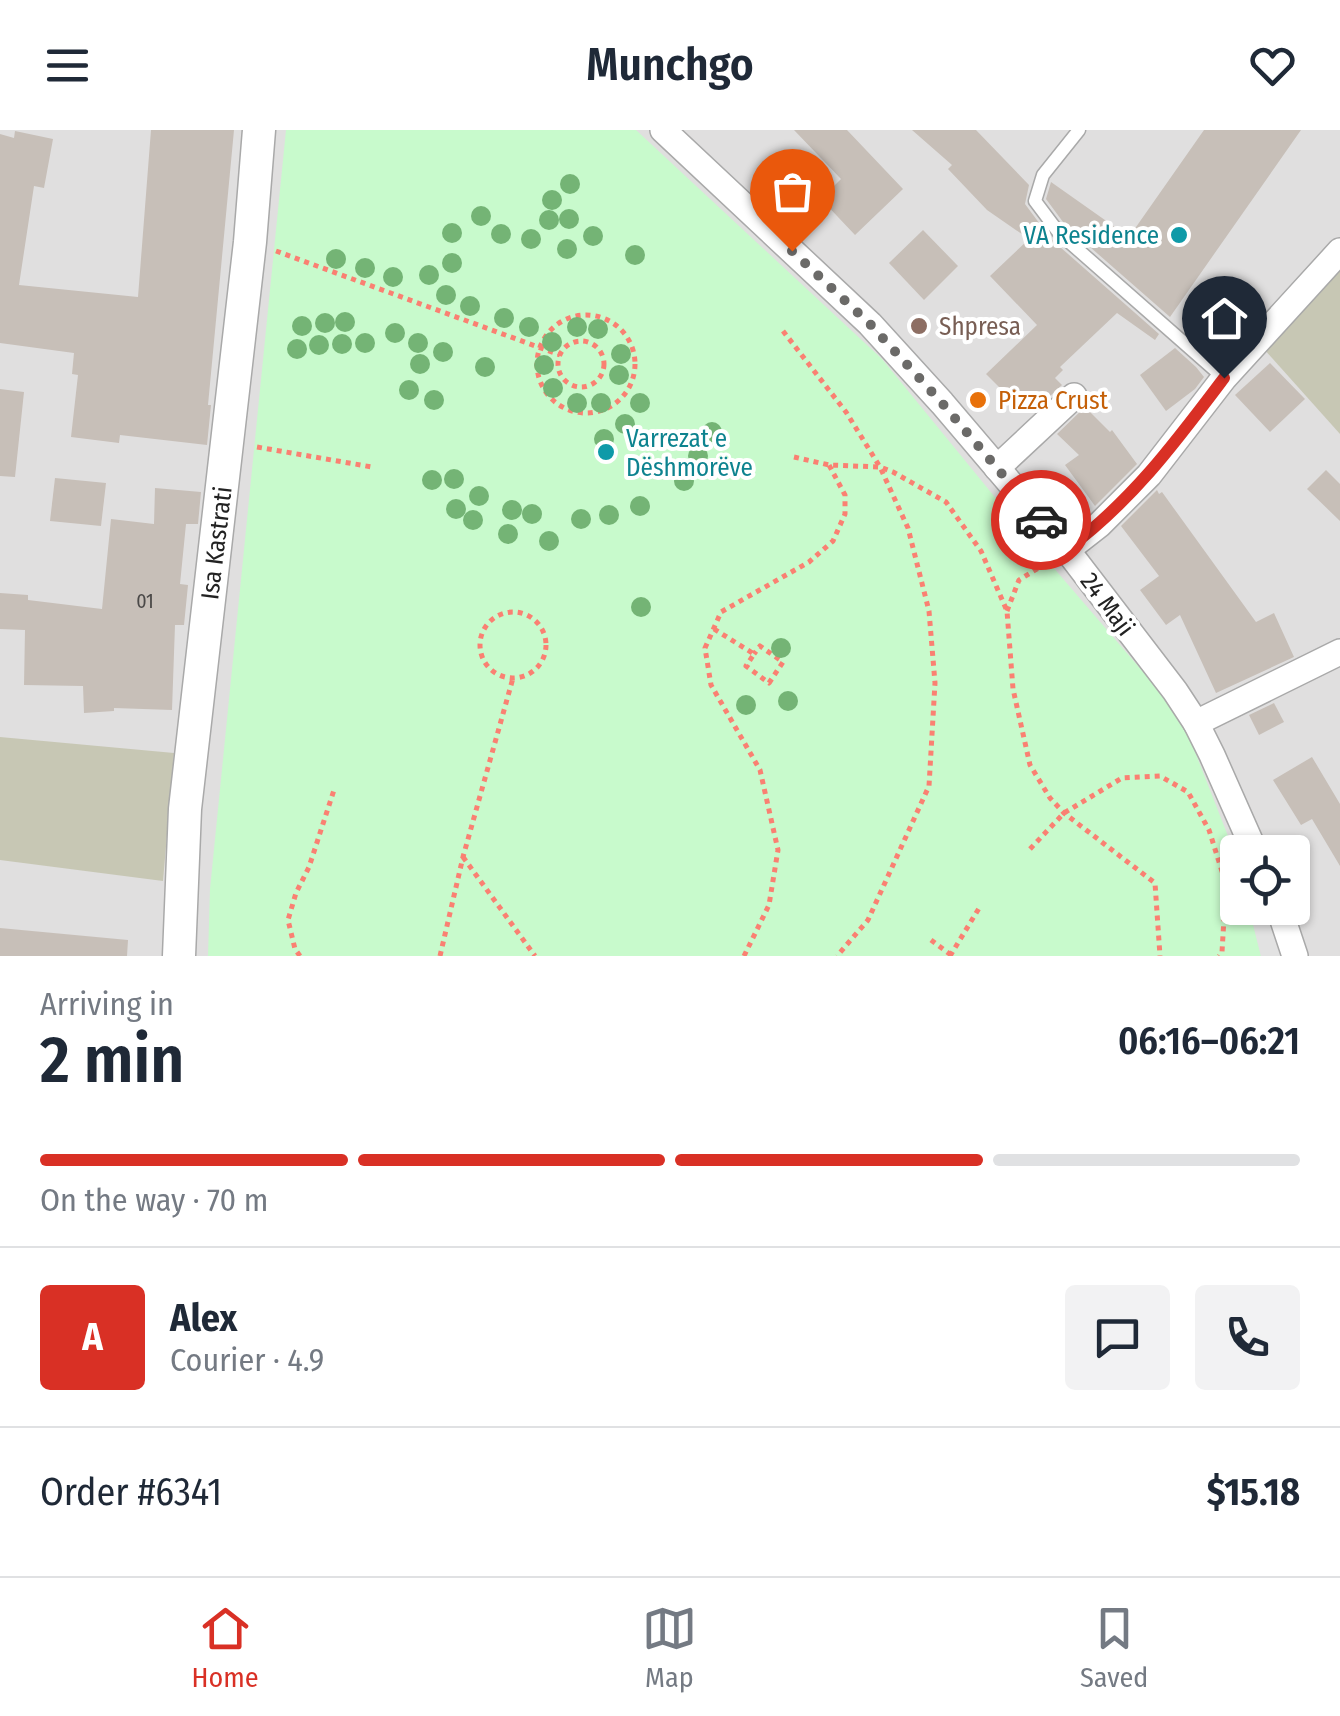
<!DOCTYPE html>
<html lang="en">
<head>
<meta charset="utf-8">
<style>
  body { margin:0; font-family:"Fira Sans Condensed",sans-serif; background:#f2f2f3; color:#1f2937; height:100vh; display:flex; flex-direction:column; font-size:38px; white-space:nowrap }
  * { box-sizing:border-box; margin:0 }
  p { font-size:32px; color:#747a83 }
  .icon { flex:none; width:55px; height:55px; fill:none; stroke:currentColor; stroke-width:2; stroke-linecap:round; stroke-linejoin:round }
  .map { position:relative; height:826px; overflow:hidden }
  .drawer { display:flex; flex-direction:column; background:#fff; flex:1 }
  .drawer>* { flex:none }
  .fabs { position:absolute; left:1220px; top:705px; display:grid; gap:20px }
  .fabs a { display:grid; place-items:center; width:90px; height:90px; border-radius:10px; background:#fff; box-shadow:0 2px 8px #0004; font-size:50px }
  .pin { position:absolute; display:grid; place-items:center; width:85px; height:85px; color:#fff; margin:-102px -42px; border-radius:50% 50% 50% 0; rotate:-45deg; box-shadow:0 0 10px #0007 }
  .pin .icon { rotate:45deg }
  .courier { position:absolute; display:grid; place-items:center; width:100px; height:100px; margin:-50px; border:8px solid #d93025; border-radius:50%; background:#fff; color:#222; box-shadow:0 2px 12px #0007 }
  .overview em { font-style:normal; font-weight:600 }
  .overview div { display:flex; flex-direction:column-reverse }
  .overview { display:flex; align-items:center; justify-content:space-between; height:170px; padding:0 40px }
  h1 { font-size:65px; font-weight:600; line-height:75px }
  .bar { display:grid; grid-template-columns:repeat(4,1fr); gap:15px 10px; align-content:center; height:120px; padding:0 40px }
  .bar i { height:12px; border-radius:8px; background:#e0e1e3 }
  .bar .selected { background:#d93025 }
  .bar p { grid-column:span 4 }
  .line { display:flex; align-items:center; gap:25px; padding:0 40px; border-top:2px solid #e0e1e3 }
  .line div { flex:1 }
  .round { display:grid; place-items:center; flex:none; width:105px; height:105px; border-radius:10px; background:#f2f2f3 }
  header { display:flex; justify-content:space-between; align-items:center; height:130px; padding:0 40px; background:#fff; font-size:45px; font-weight:600 }
  .tabs { display:flex; justify-content:space-around; align-items:center; height:140px; border-top:2px solid #e0e1e3; background:#fff; font-size:28px; color:#747a83 }
  .tabs a { display:grid; justify-items:center; gap:5px }
  .tabs .selected { color:#d93025 }
  .map>svg:first-child { display:block }
  .residential { fill:#e0dfdf; fill-rule:evenodd }
  .construction { fill:#c7c7b4 }
  .park { fill:#c8facc }
  .parking { fill:#e2e2e2 }
  .building { fill:#c7bfb8 }
  .lines { fill:none; stroke-linecap:round; stroke-linejoin:round }
  .service-casing { stroke:#a9a9a9; stroke-width:15 }
  .minor-casing { stroke:#a9a9a9; stroke-width:28 }
  .tertiary-casing { stroke:#a9a9a9; stroke-width:35 }
  .path { stroke:#fa8072; stroke-width:5; stroke-dasharray:5 5; stroke-linecap:butt }
  .service { stroke:#fff; stroke-width:12 }
  .minor { stroke:#fff; stroke-width:25 }
  .tertiary { stroke:#fff; stroke-width:32 }
  .tree { fill:#74b475 }
  .done { stroke:#6b6a68; stroke-width:10; stroke-dasharray:0 18 }
  .route { stroke:#d93025; stroke-width:12 }
  .culture-dot { fill:#0f9aa8; stroke:#fff; stroke-width:4 }
  .education-dot { fill:#8d6e63; stroke:#fff; stroke-width:4 }
  .food-dot { fill:#e8710a; stroke:#fff; stroke-width:4 }
  .labels { text-anchor:middle; stroke-width:8; stroke-linejoin:round; paint-order:stroke }
  .number-label { font-size:20px; fill:#4b4948 }
  .culture-label { font-size:25px; fill:#0d838f; stroke:#fff; text-anchor:end }
  .education-label { font-size:25px; fill:#785e54; stroke:#fff; text-anchor:start }
  .food-label { font-size:25px; fill:#c56008; stroke:#fff; text-anchor:start }
  .street-label { font-size:25px; fill:#222; stroke:#fff }
</style>
</head>
<body>
<header><svg class="icon" aria-label="menu" viewBox="0 0 24 24"><path d="M4 6h16M4 12h16M4 18h16"/></svg>Munchgo<svg class="icon" aria-label="heart" viewBox="0 0 24 24"><path d="M12 20l-8-8c-3-5 5-10 8-4 3-6 11-1 8 4z"/></svg></header>
<div class="map">
<svg width="1340" height="826" viewBox="0 0 1340 826">
  <rect width="100%" height="100%" fill="#f2efe9"/>
  <path class="residential" d="M0 0H1340V826H0ZM1238 722H1292V778H1238Z"/>
  <g class="construction">
    <path d="M1340 126V304L1263 218Z"/>
    <path d="M0 607 174 623 163 751 0 730Z"/>
  </g>
  <path class="park" d="M286 0H636L882 229 1034 415 1181 586 1237 729 1238 778H1249L1261 826H208L210 759Z"/>
  <path class="parking" d="M1249 778H1272L1289 826H1261Z"/>
  <g class="building">
    <path d="M151 0H234L208 275H211L207 315 120 305 119 313 71 307 78 245 72 244 74 223 0 213V4L14 8 15 1 53 9 44 58 34 56 19 155 138 167Z"/>
    <path d="M794 0H847L903 59 855 105 821 69 841 49Z"/>
    <path d="M912 0H976L1029 55 1025 74 1051 109 1159 204 1155 210 1117 183 1060 237 1063 240 1055 248 1062 255 1033 282 1027 276 1022 280 986 244 1037 195 990 146 1029 109 987 80 948 39 952 35Z"/>
    <path d="M1204 0H1301L1170 187 1066 96 1046 69 1051 52 1129 107Z"/>
    <path d="M923 100 958 136 924 170 889 133Z"/>
    <path d="M1175 218 1196 237 1204 247 1195 259 1166 281 1140 245Z"/>
    <path d="M1270 233 1305 269 1270 302 1235 265Z"/>
    <path d="M0 259 24 262 15 347 0 346Z"/>
    <path d="M1085 277 1110 302 1112 300 1137 334 1095 376 1065 335 1079 325 1057 304Z"/>
    <path d="M1326 340 1340 354V391L1307 359Z"/>
    <path d="M55 348 106 353 101 396 50 391Z"/>
    <path d="M155 358 201 362 198 394H186L180 454 188 455 184 495H175L172 580 114 578V581L84 583 83 556 24 555 25 500 0 499V463L28 465V470L102 479 111 389 154 394Z"/>
    <path d="M1157 360 1159 364 1162 362 1256 492 1274 483 1294 527 1216 563 1180 485 1166 495 1140 460 1159 446 1121 396Z"/>
    <path d="M1274 573 1284 592 1259 605 1249 585Z"/>
    <path d="M1312 627 1340 674V736L1312 689 1301 695 1273 650Z"/>
    <path d="M0 798 128 810 127 826H0Z"/>
  </g>
  <g class="lines">
    <g class="service-casing">
      <path id="service" d="M1079 0 1043 45 1035 71 1059 103 1224 248"/>
    </g>
    <g class="minor-casing">
      <g id="minor">
        <path d="M663 0 870 194 942 273 1067 420 1175 561 1196 593 1212 625 1255 722"/>
        <path d="M997 338 1074 266"/>
        <path d="M1067 420 1099 395 1149 345 1224 248 1340 121"/>
        <path d="M1196 593 1340 522"/>
        <path d="M1279 778 1295 826"/>
      </g>
    </g>
    <g class="tertiary-casing">
      <path id="tertiary" d="M179 826 185 679 250 112 259 0"/>
    </g>
    <g class="path">
      <path d="M276 121 560 225"/>
      <circle cx="586" cy="234" r="49"/>
      <path d="M783 201 846 282 880 337 908 398 929 481 935 553 929 656 868 790 837 826"/>
      <circle cx="581" cy="234" r="23"/>
      <path d="M257 317 372 337"/>
      <path d="M794 327 829 335 880 337 893 342 946 372 981 421 1007 481 1013 559 1030 635 1050 668 1064 683 1155 753 1160 826"/>
      <path d="M1007 481 1019 450 1048 432"/>
      <circle cx="513" cy="515" r="33"/>
      <path d="M714 499 754 524 746 536 769 553 783 532 760 516 754 524"/>
      <path d="M1030 719 1064 683 1122 648 1160 646 1188 662 1209 700 1226 754 1222 822 1219 826"/>
      <path d="M463 727 535 826"/>
      <path d="M931 810 951 825"/>
      <path d="M300 826 295 819 288 790 296 763 309 737 334 660"/>
      <path d="M440 826 463 727 513 548"/>
      <path d="M744 826 769 775 778 720 760 640 711 555 705 518 721 482 809 432 833 411 845 384V365L829 335"/>
      <path d="M950 826 981 775"/>
    </g>
    <use href="#service" class="service"/>
    <use href="#minor" class="minor"/>
    <use href="#tertiary" class="tertiary"/>
  </g>
  <g class="tree">
    <circle cx="570" cy="54" r="10"/>
    <circle cx="552" cy="70" r="10"/>
    <circle cx="481" cy="86" r="10"/>
    <circle cx="569" cy="89" r="10"/>
    <circle cx="549" cy="90" r="10"/>
    <circle cx="452" cy="103" r="10"/>
    <circle cx="501" cy="104" r="10"/>
    <circle cx="593" cy="106" r="10"/>
    <circle cx="531" cy="109" r="10"/>
    <circle cx="567" cy="119" r="10"/>
    <circle cx="635" cy="125" r="10"/>
    <circle cx="336" cy="129" r="10"/>
    <circle cx="452" cy="133" r="10"/>
    <circle cx="365" cy="138" r="10"/>
    <circle cx="429" cy="145" r="10"/>
    <circle cx="393" cy="147" r="10"/>
    <circle cx="446" cy="165" r="10"/>
    <circle cx="470" cy="176" r="10"/>
    <circle cx="504" cy="188" r="10"/>
    <circle cx="345" cy="192" r="10"/>
    <circle cx="325" cy="193" r="10"/>
    <circle cx="302" cy="196" r="10"/>
    <circle cx="529" cy="197" r="10"/>
    <circle cx="577" cy="197" r="10"/>
    <circle cx="598" cy="199" r="10"/>
    <circle cx="395" cy="203" r="10"/>
    <circle cx="552" cy="212" r="10"/>
    <circle cx="365" cy="213" r="10"/>
    <circle cx="418" cy="213" r="10"/>
    <circle cx="342" cy="214" r="10"/>
    <circle cx="319" cy="215" r="10"/>
    <circle cx="297" cy="219" r="10"/>
    <circle cx="443" cy="222" r="10"/>
    <circle cx="621" cy="224" r="10"/>
    <circle cx="420" cy="234" r="10"/>
    <circle cx="544" cy="235" r="10"/>
    <circle cx="485" cy="237" r="10"/>
    <circle cx="619" cy="245" r="10"/>
    <circle cx="553" cy="258" r="10"/>
    <circle cx="409" cy="260" r="10"/>
    <circle cx="434" cy="270" r="10"/>
    <circle cx="577" cy="273" r="10"/>
    <circle cx="601" cy="273" r="10"/>
    <circle cx="640" cy="273" r="10"/>
    <circle cx="625" cy="294" r="10"/>
    <circle cx="712" cy="302" r="10"/>
    <circle cx="604" cy="309" r="10"/>
    <circle cx="698" cy="326" r="10"/>
    <circle cx="454" cy="349" r="10"/>
    <circle cx="432" cy="350" r="10"/>
    <circle cx="684" cy="351" r="10"/>
    <circle cx="479" cy="366" r="10"/>
    <circle cx="640" cy="376" r="10"/>
    <circle cx="456" cy="379" r="10"/>
    <circle cx="512" cy="380" r="10"/>
    <circle cx="532" cy="384" r="10"/>
    <circle cx="609" cy="385" r="10"/>
    <circle cx="581" cy="389" r="10"/>
    <circle cx="473" cy="390" r="10"/>
    <circle cx="508" cy="404" r="10"/>
    <circle cx="549" cy="411" r="10"/>
    <circle cx="641" cy="477" r="10"/>
    <circle cx="781" cy="518" r="10"/>
    <circle cx="788" cy="571" r="10"/>
    <circle cx="746" cy="575" r="10"/>
  </g>
  <g class="lines">
    <path class="done" d="M792 121 870 194 942 273 1041 390"/>
    <path class="route" d="M1041 390 1066 420C1132 371 1175 313 1224 248"/>
  </g>
  <g class="culture-dot">
    <circle cx="1179" cy="105" r="10"/>
    <circle cx="606" cy="322" r="10"/>
  </g>
  <circle class="education-dot" cx="919" cy="196" r="10"/>
  <circle class="food-dot" cx="978" cy="270" r="10"/>
  <g class="labels">
    <g class="number-label">
      <text x="145" y="478">01</text>
    </g>
    <g class="culture-label">
      <text x="1159" y="114">VA Residence</text>
      <text x="626" y="317" text-anchor="start">Varrezat e<tspan x="626" dy="29">Dëshmorëve</tspan></text>
    </g>
    <g class="education-label">
      <text x="939" y="205">Shpresa</text>
    </g>
    <g class="food-label">
      <text x="998" y="279">Pizza Crust</text>
    </g>
    <g class="street-label">
      <text transform="translate(216 413) rotate(-83)" y="9">Isa Kastrati</text>
      <text transform="translate(1108 474) rotate(53)" y="9">24 Maji</text>
    </g>
  </g>
</svg>
<div class="fabs">
<a><svg class="icon" aria-label="locate" viewBox="0 0 24 24"><circle cx="12" cy="12" r="6"/><path d="M12 2v4M12 18v4M2 12h4M18 12h4"/></svg></a>
</div>
<div class="pin" style="left:792px;top:121px;background:#ea580c"><svg class="icon" aria-label="bag" viewBox="0 0 24 24"><path d="M5 8h14l-1 12H6zM9 8a3 3 0 0 1 6 0"/></svg></div>
<div class="pin" style="left:1224px;top:248px;background:#1f2937"><svg class="icon" aria-label="home" viewBox="0 0 24 24"><path d="M3 11l9-7 9 7M6 9v11h12V9"/></svg></div>
<div class="courier" style="left:1041px;top:390px"><svg class="icon" aria-label="car" viewBox="0 0 24 24"><path d="M5 17H2v-5l4-1 3-4h7l3 4 3 1v5h-3M9 17h6M6 11h13"/><circle cx="7" cy="17" r="2"/><circle cx="17" cy="17" r="2"/></svg></div>
</div>
<section class="drawer">
<div class="overview"><div><h1>2 min</h1><p>Arriving in</p></div><em>06:16–06:21</em></div>
<div class="bar"><i class="selected"></i><i class="selected"></i><i class="selected"></i><i></i><p>On the way · 70 m</p></div>
<div class="line" style="height:180px"><b class="round" style="background:#d93025;color:#fff">A</b><div><b>Alex</b><p>Courier · 4.9</p></div><a class="round"><svg class="icon" aria-label="chat" viewBox="0 0 24 24"><path d="M4 5h16v11H9l-5 4z"/></svg></a><a class="round"><svg class="icon" aria-label="phone" viewBox="0 0 24 24"><path d="M5 4h4l2 5-3 2q2 4 5 5l2-3 5 2v4C11 20 4 13 5 4z"/></svg></a></div>
<div class="line" style="height:130px"><div>Order #6341</div><b>$15.18</b></div>
</section>
<nav class="tabs">
<a class="selected"><svg class="icon" aria-label="home" viewBox="0 0 24 24"><path d="M3 11l9-7 9 7M6 9v11h12V9"/></svg>Home</a>
<a><svg class="icon" aria-label="map" viewBox="0 0 24 24"><path d="M3 6l6-2 6 2 6-2v14l-6 2-6-2-6 2zM9 4v14M15 6v14"/></svg>Map</a>
<a><svg class="icon" aria-label="saved" viewBox="0 0 24 24"><path d="M7 4h10v16l-5-4-5 4z"/></svg>Saved</a>
</nav>
</body>
</html>
